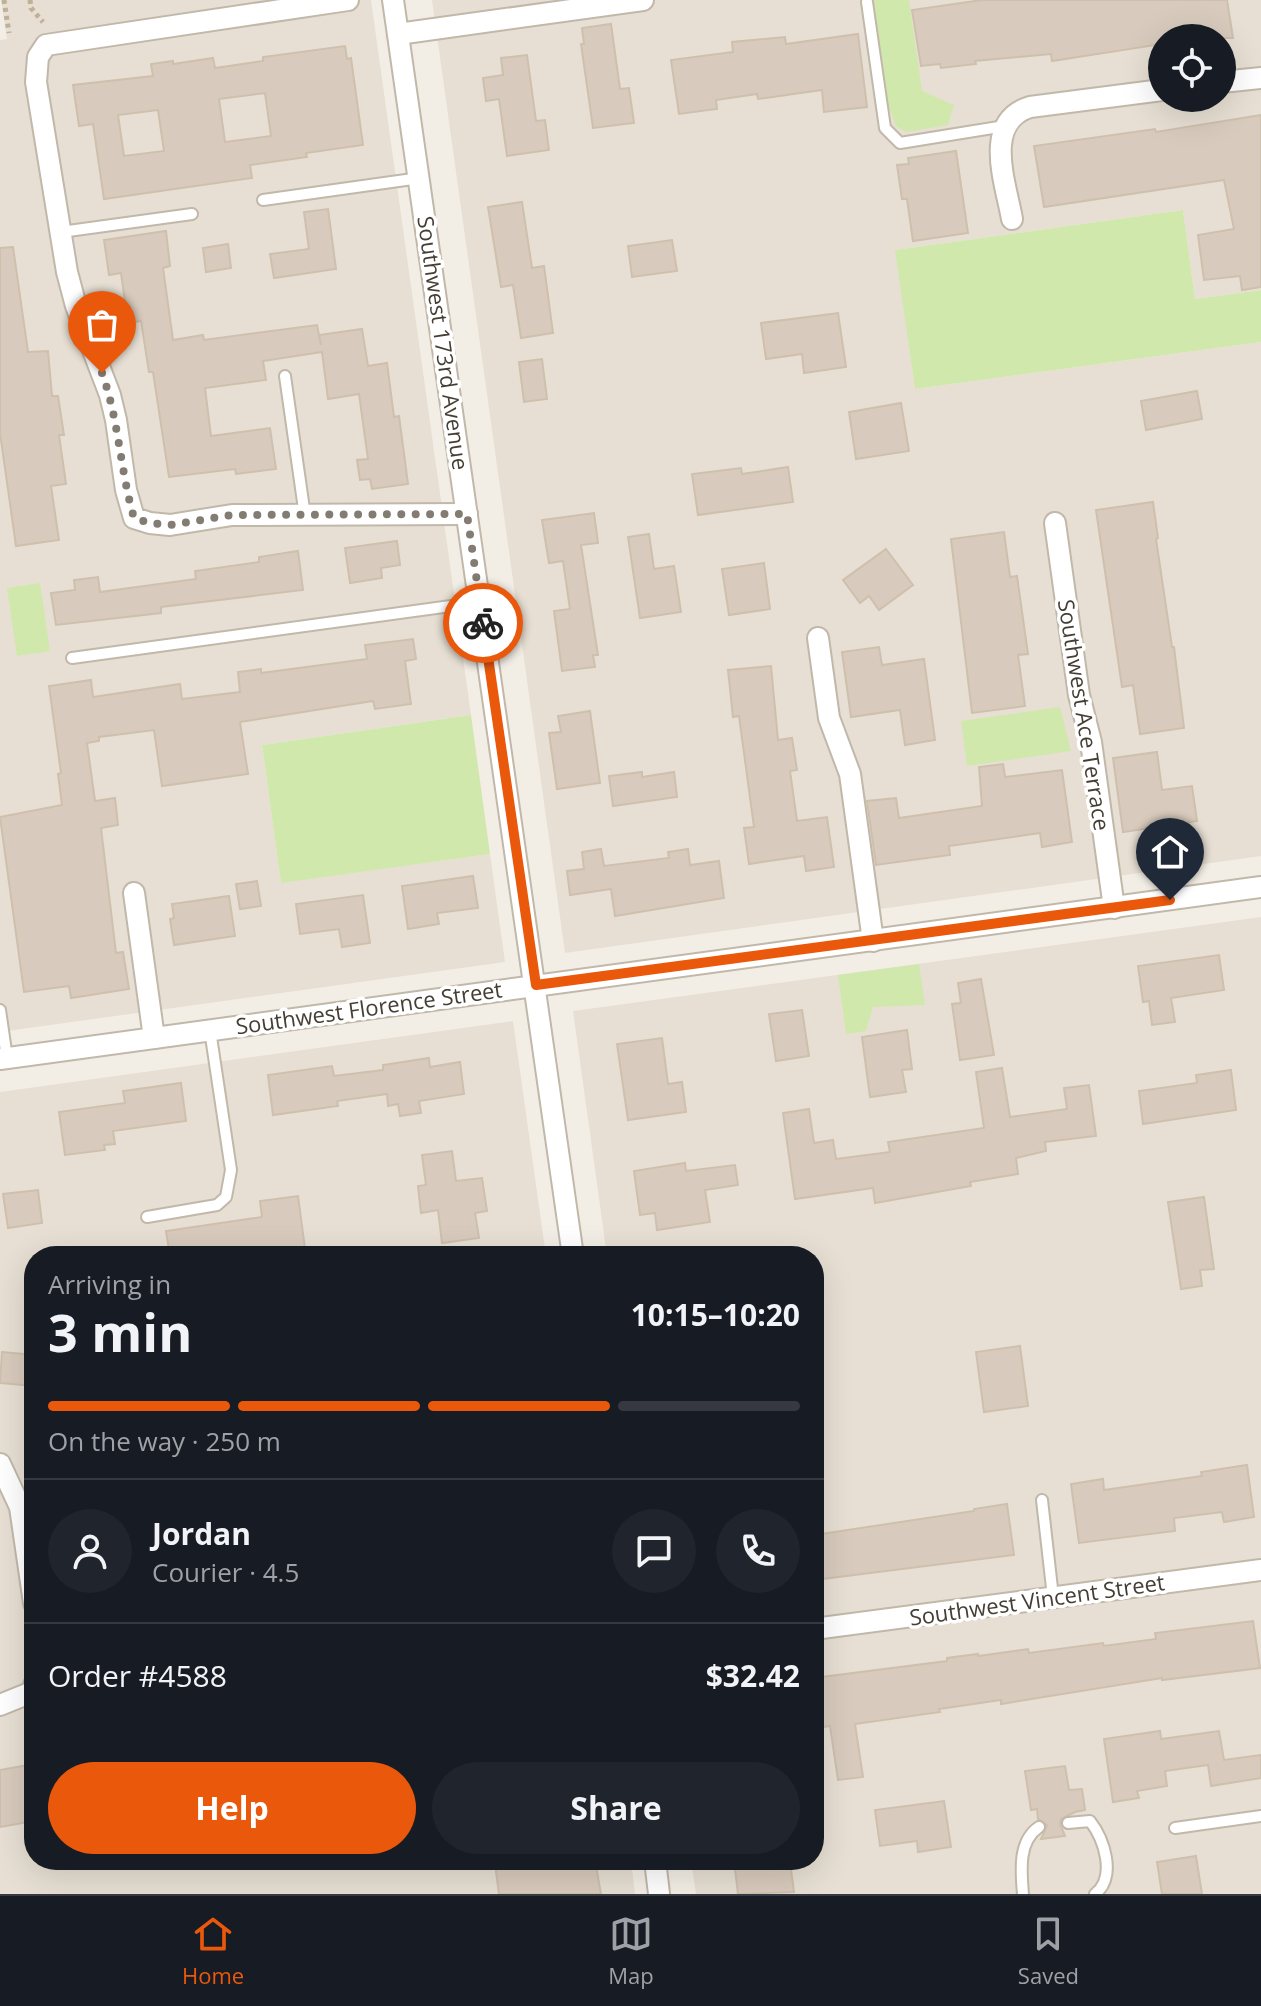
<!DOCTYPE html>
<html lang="en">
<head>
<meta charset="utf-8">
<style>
  body { margin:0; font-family:"Open Sans",sans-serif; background:#20242c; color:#f1f3f6; height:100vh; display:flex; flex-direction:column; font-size:30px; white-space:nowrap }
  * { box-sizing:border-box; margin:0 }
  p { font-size:26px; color:#9ea1a6 }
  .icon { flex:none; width:44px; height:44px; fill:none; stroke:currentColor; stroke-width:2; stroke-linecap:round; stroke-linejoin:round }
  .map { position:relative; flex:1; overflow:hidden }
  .drawer { position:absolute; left:24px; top:1246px; width:800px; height:624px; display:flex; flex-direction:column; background:#171b24; border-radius:32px; box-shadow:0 8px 32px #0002 }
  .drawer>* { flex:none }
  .buttons { position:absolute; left:1148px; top:24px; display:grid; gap:16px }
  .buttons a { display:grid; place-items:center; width:88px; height:88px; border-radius:50%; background:#171b24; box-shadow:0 8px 32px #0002; font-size:40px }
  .pin { position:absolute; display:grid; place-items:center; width:68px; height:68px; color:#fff; margin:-82px -34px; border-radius:50% 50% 50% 0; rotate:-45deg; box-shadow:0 0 8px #0007 }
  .pin .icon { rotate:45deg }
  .courier { position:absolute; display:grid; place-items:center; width:80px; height:80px; margin:-40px; border:6px solid #ea580c; border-radius:50%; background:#fff; color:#222; box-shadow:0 2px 10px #0007 }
  .head em { font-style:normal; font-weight:700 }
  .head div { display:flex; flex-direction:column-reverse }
  .head { display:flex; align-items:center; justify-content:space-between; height:136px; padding:0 24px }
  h1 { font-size:52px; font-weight:700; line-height:60px }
  .bar { display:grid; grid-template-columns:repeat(4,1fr); gap:12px 8px; align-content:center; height:96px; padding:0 24px }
  .bar i { height:10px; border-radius:6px; background:#363941 }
  .bar .current { background:#ea580c }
  .bar p { grid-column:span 4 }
  .line { display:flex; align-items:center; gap:20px; padding:0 24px; border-top:2px solid #363941 }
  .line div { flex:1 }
  .round { display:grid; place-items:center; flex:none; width:84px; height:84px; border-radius:42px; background:#20242c }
  .action { display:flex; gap:16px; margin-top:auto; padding:16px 24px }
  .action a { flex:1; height:92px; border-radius:48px; background:#ea580c; color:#fff; font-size:32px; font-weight:700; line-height:92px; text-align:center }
  .action a+a { background:#20242c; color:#f1f3f6 }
  .dock { display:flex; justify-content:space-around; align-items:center; height:112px; border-top:2px solid #363941; background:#171b24; font-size:22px; color:#9ea1a6 }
  .dock a { display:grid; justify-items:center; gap:4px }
  .dock .current { color:#ea580c }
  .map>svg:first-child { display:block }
  .residential { fill:#e7dfd3; fill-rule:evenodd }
  .green { fill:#d1e8ac }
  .building { fill:#d8cbbd; stroke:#cfc0ad; stroke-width:2; fill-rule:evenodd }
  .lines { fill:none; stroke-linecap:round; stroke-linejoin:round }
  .lane-casing { stroke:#c1b8aa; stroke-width:14 }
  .street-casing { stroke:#c1b8aa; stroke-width:24 }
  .path { stroke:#c0b098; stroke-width:5; stroke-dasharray:4 4; stroke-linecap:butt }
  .lane { stroke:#fff; stroke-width:10 }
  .street { stroke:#fff; stroke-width:20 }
  .done { stroke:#827c72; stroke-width:8; stroke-dasharray:0 14.4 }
  .route { stroke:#ea580c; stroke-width:10 }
  .labels { text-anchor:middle; stroke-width:7; stroke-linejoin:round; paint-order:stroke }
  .street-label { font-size:22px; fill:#453e34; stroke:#fff }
</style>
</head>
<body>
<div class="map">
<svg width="1261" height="1894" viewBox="0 0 1261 1894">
  <rect width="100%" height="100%" fill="#f3eee5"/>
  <g class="residential">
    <path d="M1 0H371L471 715 262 745 281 882 490 854 505 962 0 1032V40L7 39Z"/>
    <path d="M432 0H1261V290L1195 299 1183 210 896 250 915 389 1261 342V856L565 953ZM1162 38H1222V98H1162Z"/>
    <path d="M1261 917V1894H696L691 1860H814V1256H607L573 1011Z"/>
    <path d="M513 1021 546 1256H34V1860H631L635 1894H0V1092Z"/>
  </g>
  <g class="green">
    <path d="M872 0H909L922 91 954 105 948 125 906 132 896 126 887 102Z"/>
    <path d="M1183 210 1195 299 1261 290V342L915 389 895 250Z"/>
    <path d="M40 583 50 651 17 656 7 588Z"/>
    <path d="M1060 707 1071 751 967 766 961 721Z"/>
    <path d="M471 715 490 854 281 883 262 745Z"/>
    <path d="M919 964 925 1005 873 1007 866 1031 846 1034 838 975Z"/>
  </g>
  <g class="building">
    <path d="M982 0H1227L1233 38H1162V44L1052 61 1051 54 975 61 976 64 941 68 940 64 921 66 912 10Z"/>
    <path d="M611 24 620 89 629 88 634 123 593 128 581 44H584L582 28Z"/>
    <path d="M858 34 867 107 824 112 822 90 758 99 757 94 716 100 717 109 679 114 671 60 733 52 732 42 785 37 786 44Z"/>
    <path d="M345 46 347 59 351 58 363 145 306 153 307 157 250 165 252 178 104 199 93 124 79 126 73 85 153 76 151 64 173 61V64L213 58 215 68 263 61V57ZM265 93 271 136 225 142 219 99ZM158 110 164 151 124 156 118 115Z"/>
    <path d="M527 55 536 121 545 120 549 150 507 156 499 99 486 101 483 78 503 75 501 58Z"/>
    <path d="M1261 115V287L1242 290 1240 276 1204 280 1198 235 1234 229 1224 180 1044 207 1034 146 1155 129 1156 132Z"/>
    <path d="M956 151 968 233 913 241 907 199H902L897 165 909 164 908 158Z"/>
    <path d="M522 202 532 268 544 266 553 333 521 338 513 285 501 287 488 207Z"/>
    <path d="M328 209 336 269 274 278 270 254 309 249 304 212Z"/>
    <path d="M166 231 170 266 163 268 173 340 203 335 204 340 317 325 321 345 319 335 362 329 368 366 387 363 394 417 399 416 408 484 372 489 370 479 360 480 357 460 368 459 359 394 328 399 322 352 263 361 266 380 205 388 211 436 270 428 276 469 236 474 235 469 169 477 153 372H149L141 321 128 323 121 273 109 275 104 240Z"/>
    <path d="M672 240 677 271 632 277 628 246Z"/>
    <path d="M228 244 231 268 206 272 203 248Z"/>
    <path d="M13 247 28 352 48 351 52 396H58L64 435H59L66 484 51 486 59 540 16 546 0 433V248Z"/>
    <path d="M838 313 846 367 804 373 802 354 766 359 761 323Z"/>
    <path d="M542 359 547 399 524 402 519 362Z"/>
    <path d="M1197 391 1202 419 1146 430 1141 401Z"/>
    <path d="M901 403 909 451 856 459 849 412Z"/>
    <path d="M788 467 793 502 698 515 692 474 741 468 742 474Z"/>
    <path d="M1153 502 1158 538 1156 539 1172 647H1174L1184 728 1140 734 1133 685 1122 687 1096 510Z"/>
    <path d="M594 513 598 543 581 545 598 655H593L595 667 562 671 554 611 570 609 563 561 549 563 542 520Z"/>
    <path d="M1004 532 1010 577 1017 576 1028 654 1018 655 1025 706 972 713 951 539Z"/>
    <path d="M649 534 654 569 674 566 681 612 640 618 628 537Z"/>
    <path d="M397 541 400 565 381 568 382 578 350 583 345 548Z"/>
    <path d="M886 549 913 585 879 610 869 596 860 603 843 580Z"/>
    <path d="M298 551 303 590 161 607V613L56 625 51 593 75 590 74 580 98 577 100 592 196 579 195 571 259 562V557Z"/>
    <path d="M764 563 770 609 729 615 722 569Z"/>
    <path d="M413 639 416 659 405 661 411 704 375 709 373 701 240 722 248 774 162 786 154 730 99 737V741L87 743 95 801 115 798 118 825 101 828 116 953 123 952 129 989 71 998 69 986 24 992 0 817 62 805 58 774 61 773 49 686 91 680 93 697 180 684 182 699 240 692 238 672 261 669V673L367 659 365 645Z"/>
    <path d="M879 647 882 665 924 659 935 740 905 745 900 710 851 717 842 652Z"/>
    <path d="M771 666 778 740 792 738 797 770 790 771 797 821 827 817 834 867 806 871 804 856 749 864 744 828 754 827 739 716 733 717 728 670Z"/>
    <path d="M590 711 600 783 557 789 549 733 561 732 558 716Z"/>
    <path d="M1157 752 1162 790 1192 786 1197 821 1123 832 1113 758Z"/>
    <path d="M1003 764 1005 777 1062 770 1072 842 1042 847 1040 833 949 846 950 855 876 865 867 801 896 798 899 818 982 806 979 767Z"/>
    <path d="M642 772V777L674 772 677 797 613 806 609 776Z"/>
    <path d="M601 849 604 866 669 858 668 852 688 849 690 865 719 861 724 898 615 916 611 889 570 895 567 871 584 869 582 852Z"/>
    <path d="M473 876 478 908 437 913 439 924 408 929 402 886Z"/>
    <path d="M257 881 261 906 240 909 236 884Z"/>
    <path d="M363 895 370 943 342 947 339 929 300 934 296 904Z"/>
    <path d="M229 896 235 936 174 945 170 919 174 918 172 904Z"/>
    <path d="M1219 955 1224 990 1171 998 1175 1022 1152 1025 1149 1001 1143 1002 1138 966Z"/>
    <path d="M981 979 994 1055 960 1060 952 1004 961 1003 958 983Z"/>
    <path d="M802 1010 809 1056 776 1061 769 1014Z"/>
    <path d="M907 1030 912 1069 902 1070 906 1092 870 1097 862 1037Z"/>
    <path d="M662 1038 668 1084 682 1082 686 1112 628 1120 617 1044Z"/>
    <path d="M429 1058 430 1067 460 1062 464 1094 419 1101 421 1113 400 1116 398 1104 388 1106 387 1094 337 1101 338 1106 273 1115 268 1075 332 1066 334 1076 383 1070V1065Z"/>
    <path d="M1002 1068 1010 1117 1067 1109 1064 1088 1089 1085 1096 1136 1045 1142 1046 1151 1016 1158 1018 1174 970 1182 971 1186 875 1203 873 1188 795 1199 783 1113 809 1109 814 1143 833 1140 836 1159 890 1152 888 1142 984 1128 976 1072Z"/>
    <path d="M1231 1070 1236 1110 1143 1124 1139 1091 1197 1083 1196 1075Z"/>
    <path d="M181 1083 186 1121 113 1131 115 1144 104 1145 105 1150 65 1155 59 1112 125 1103 123 1091Z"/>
    <path d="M452 1151 456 1181 482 1178 487 1211 475 1213 479 1238 442 1243 438 1210 421 1213 418 1186 426 1185 422 1155Z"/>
    <path d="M685 1163 686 1171 735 1165 738 1185 705 1190 710 1222 657 1230 655 1213 640 1215 634 1171Z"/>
    <path d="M38 1190 42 1223 8 1228 3 1194Z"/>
    <path d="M298 1196 306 1256H268L267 1251 233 1256H170L166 1231 262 1217 260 1201Z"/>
    <path d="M1204 1197 1214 1269 1200 1270 1202 1286 1181 1289 1168 1202Z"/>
    <path d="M1020 1346 1028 1406 984 1412 976 1352Z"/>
    <path d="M2 1352 34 1355V1386L0 1383Z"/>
    <path d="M1247 1465 1254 1517 1224 1522 1222 1512 1174 1518 1175 1531 1079 1543 1071 1484 1103 1479 1104 1490 1202 1476 1201 1472Z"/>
    <path d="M1007 1504 1014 1555 814 1580V1535L974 1511V1509Z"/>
    <path d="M1253 1621 1260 1668 1162 1680V1678L1001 1704V1700L939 1709 940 1712 855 1724 863 1777 838 1780 830 1726 814 1728V1678L947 1661V1658L978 1654V1656L1028 1649 1029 1653 1103 1643 1104 1646 1156 1639 1155 1633Z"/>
    <path d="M1160 1731 1161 1739 1219 1731 1224 1760 1261 1755V1778L1211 1786 1208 1765 1165 1771 1167 1786 1137 1791 1139 1798 1113 1802 1104 1739Z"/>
    <path d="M34 1764V1821L0 1827V1770Z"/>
    <path d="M1065 1766 1069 1790 1082 1789 1085 1810 1075 1812 1061 1819 1060 1824 1065 1836 1041 1839 1047 1825 1038 1819 1037 1809 1031 1810 1025 1771Z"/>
    <path d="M944 1801 951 1847 918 1852 917 1841 880 1846 875 1810Z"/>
    <path d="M1196 1856 1202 1894H1162L1157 1862Z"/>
    <path d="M528 1860H595L601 1894H499L495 1864Z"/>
    <path d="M790 1862 794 1892 738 1894 735 1869Z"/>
  </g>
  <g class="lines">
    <g class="lane-casing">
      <g id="lane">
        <path d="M867 2 885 128 900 143 1005 126"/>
        <path d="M263 200 420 178"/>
        <path d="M61 232 192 214"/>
        <path d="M285 376 305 516"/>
        <path d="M72 658 480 602"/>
        <path d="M0 1010 7 1058"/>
        <path d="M147 1217 217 1205 226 1197 231 1170 210 1030"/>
        <path d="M1042 1500 1053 1597"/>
        <path d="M1068 1823 1090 1821C1104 1839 1117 1877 1095 1894"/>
        <path d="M1175 1828 1261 1816"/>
        <path d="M1023 1894C1021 1871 1018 1841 1039 1827"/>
      </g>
    </g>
    <g class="street-casing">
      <g id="street">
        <path d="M348 0 46 45 38 57 36 82 67 272 76 306 110 395 116 420 126 490 134 518 150 523 170 525 232 515 467 514"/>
        <path d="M393 0 573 1256"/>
        <path d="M398 34 643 0"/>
        <path d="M1222 82 1261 78"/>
        <path d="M1012 219C1006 184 982 122 1030 107L1162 90"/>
        <path d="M1055 523 1079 695 1091 742 1114 908"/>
        <path d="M818 638 829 718 850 774 873 941"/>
        <path d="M134 893 154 1038"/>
        <path d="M0 1059 1261 887"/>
        <path d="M0 1464 20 1507 34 1603"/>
        <path d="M814 1629 1261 1570"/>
        <path d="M0 1705 32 1692 34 1685"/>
        <path d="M655 1860 659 1894"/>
      </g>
    </g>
    <g class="path">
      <path d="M4 0 9 33"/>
      <path d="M30 0 31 8 43 22"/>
    </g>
    <use href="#lane" class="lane"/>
    <use href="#street" class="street"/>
  </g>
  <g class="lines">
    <path class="done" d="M102 373C119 420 120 470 134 518L150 523 170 525 232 515 467 514 483 623"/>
    <path class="route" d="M483 623 536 985 1170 900"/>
  </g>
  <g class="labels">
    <g class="street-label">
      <text transform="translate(443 343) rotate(82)" y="8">Southwest 173rd Avenue</text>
      <text transform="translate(1084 715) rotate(81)" y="8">Southwest Ace Terrace</text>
      <text transform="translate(369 1008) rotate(-8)" y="8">Southwest Florence Street</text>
      <text transform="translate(1037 1600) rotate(-8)" y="8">Southwest Vincent Street</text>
    </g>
  </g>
</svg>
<div class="buttons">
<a><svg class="icon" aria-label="locate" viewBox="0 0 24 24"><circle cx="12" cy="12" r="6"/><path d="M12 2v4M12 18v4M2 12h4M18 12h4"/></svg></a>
</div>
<div class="pin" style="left:102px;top:373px;background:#ea580c"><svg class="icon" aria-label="bag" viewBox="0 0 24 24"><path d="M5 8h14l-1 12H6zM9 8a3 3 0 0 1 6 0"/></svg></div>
<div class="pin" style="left:1170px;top:900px;background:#1f2937"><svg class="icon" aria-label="home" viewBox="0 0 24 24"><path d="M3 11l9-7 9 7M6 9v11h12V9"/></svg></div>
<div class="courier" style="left:483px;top:623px"><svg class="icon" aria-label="bike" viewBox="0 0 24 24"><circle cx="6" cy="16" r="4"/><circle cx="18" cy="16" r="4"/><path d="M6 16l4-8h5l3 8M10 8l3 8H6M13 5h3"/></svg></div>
<section class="drawer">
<div class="head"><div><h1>3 min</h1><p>Arriving in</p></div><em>10:15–10:20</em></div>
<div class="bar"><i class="current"></i><i class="current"></i><i class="current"></i><i></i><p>On the way · 250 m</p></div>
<div class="line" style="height:144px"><a class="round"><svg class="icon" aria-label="person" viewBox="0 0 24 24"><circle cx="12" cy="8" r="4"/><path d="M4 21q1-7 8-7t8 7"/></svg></a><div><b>Jordan</b><p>Courier · 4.5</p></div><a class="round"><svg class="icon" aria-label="chat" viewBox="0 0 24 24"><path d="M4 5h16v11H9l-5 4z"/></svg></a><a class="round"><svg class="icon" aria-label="phone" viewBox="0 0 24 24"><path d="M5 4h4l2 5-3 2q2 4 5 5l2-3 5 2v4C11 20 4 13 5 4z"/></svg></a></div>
<div class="line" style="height:104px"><div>Order #4588</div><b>$32.42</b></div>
<div class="action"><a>Help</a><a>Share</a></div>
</section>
</div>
<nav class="dock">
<a class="current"><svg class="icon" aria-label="home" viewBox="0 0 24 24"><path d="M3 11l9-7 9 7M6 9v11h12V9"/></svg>Home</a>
<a><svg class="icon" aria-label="map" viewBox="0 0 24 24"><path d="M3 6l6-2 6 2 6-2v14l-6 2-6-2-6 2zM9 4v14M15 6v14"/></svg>Map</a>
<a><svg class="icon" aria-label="saved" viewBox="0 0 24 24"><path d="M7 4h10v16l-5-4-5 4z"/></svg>Saved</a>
</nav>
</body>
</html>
